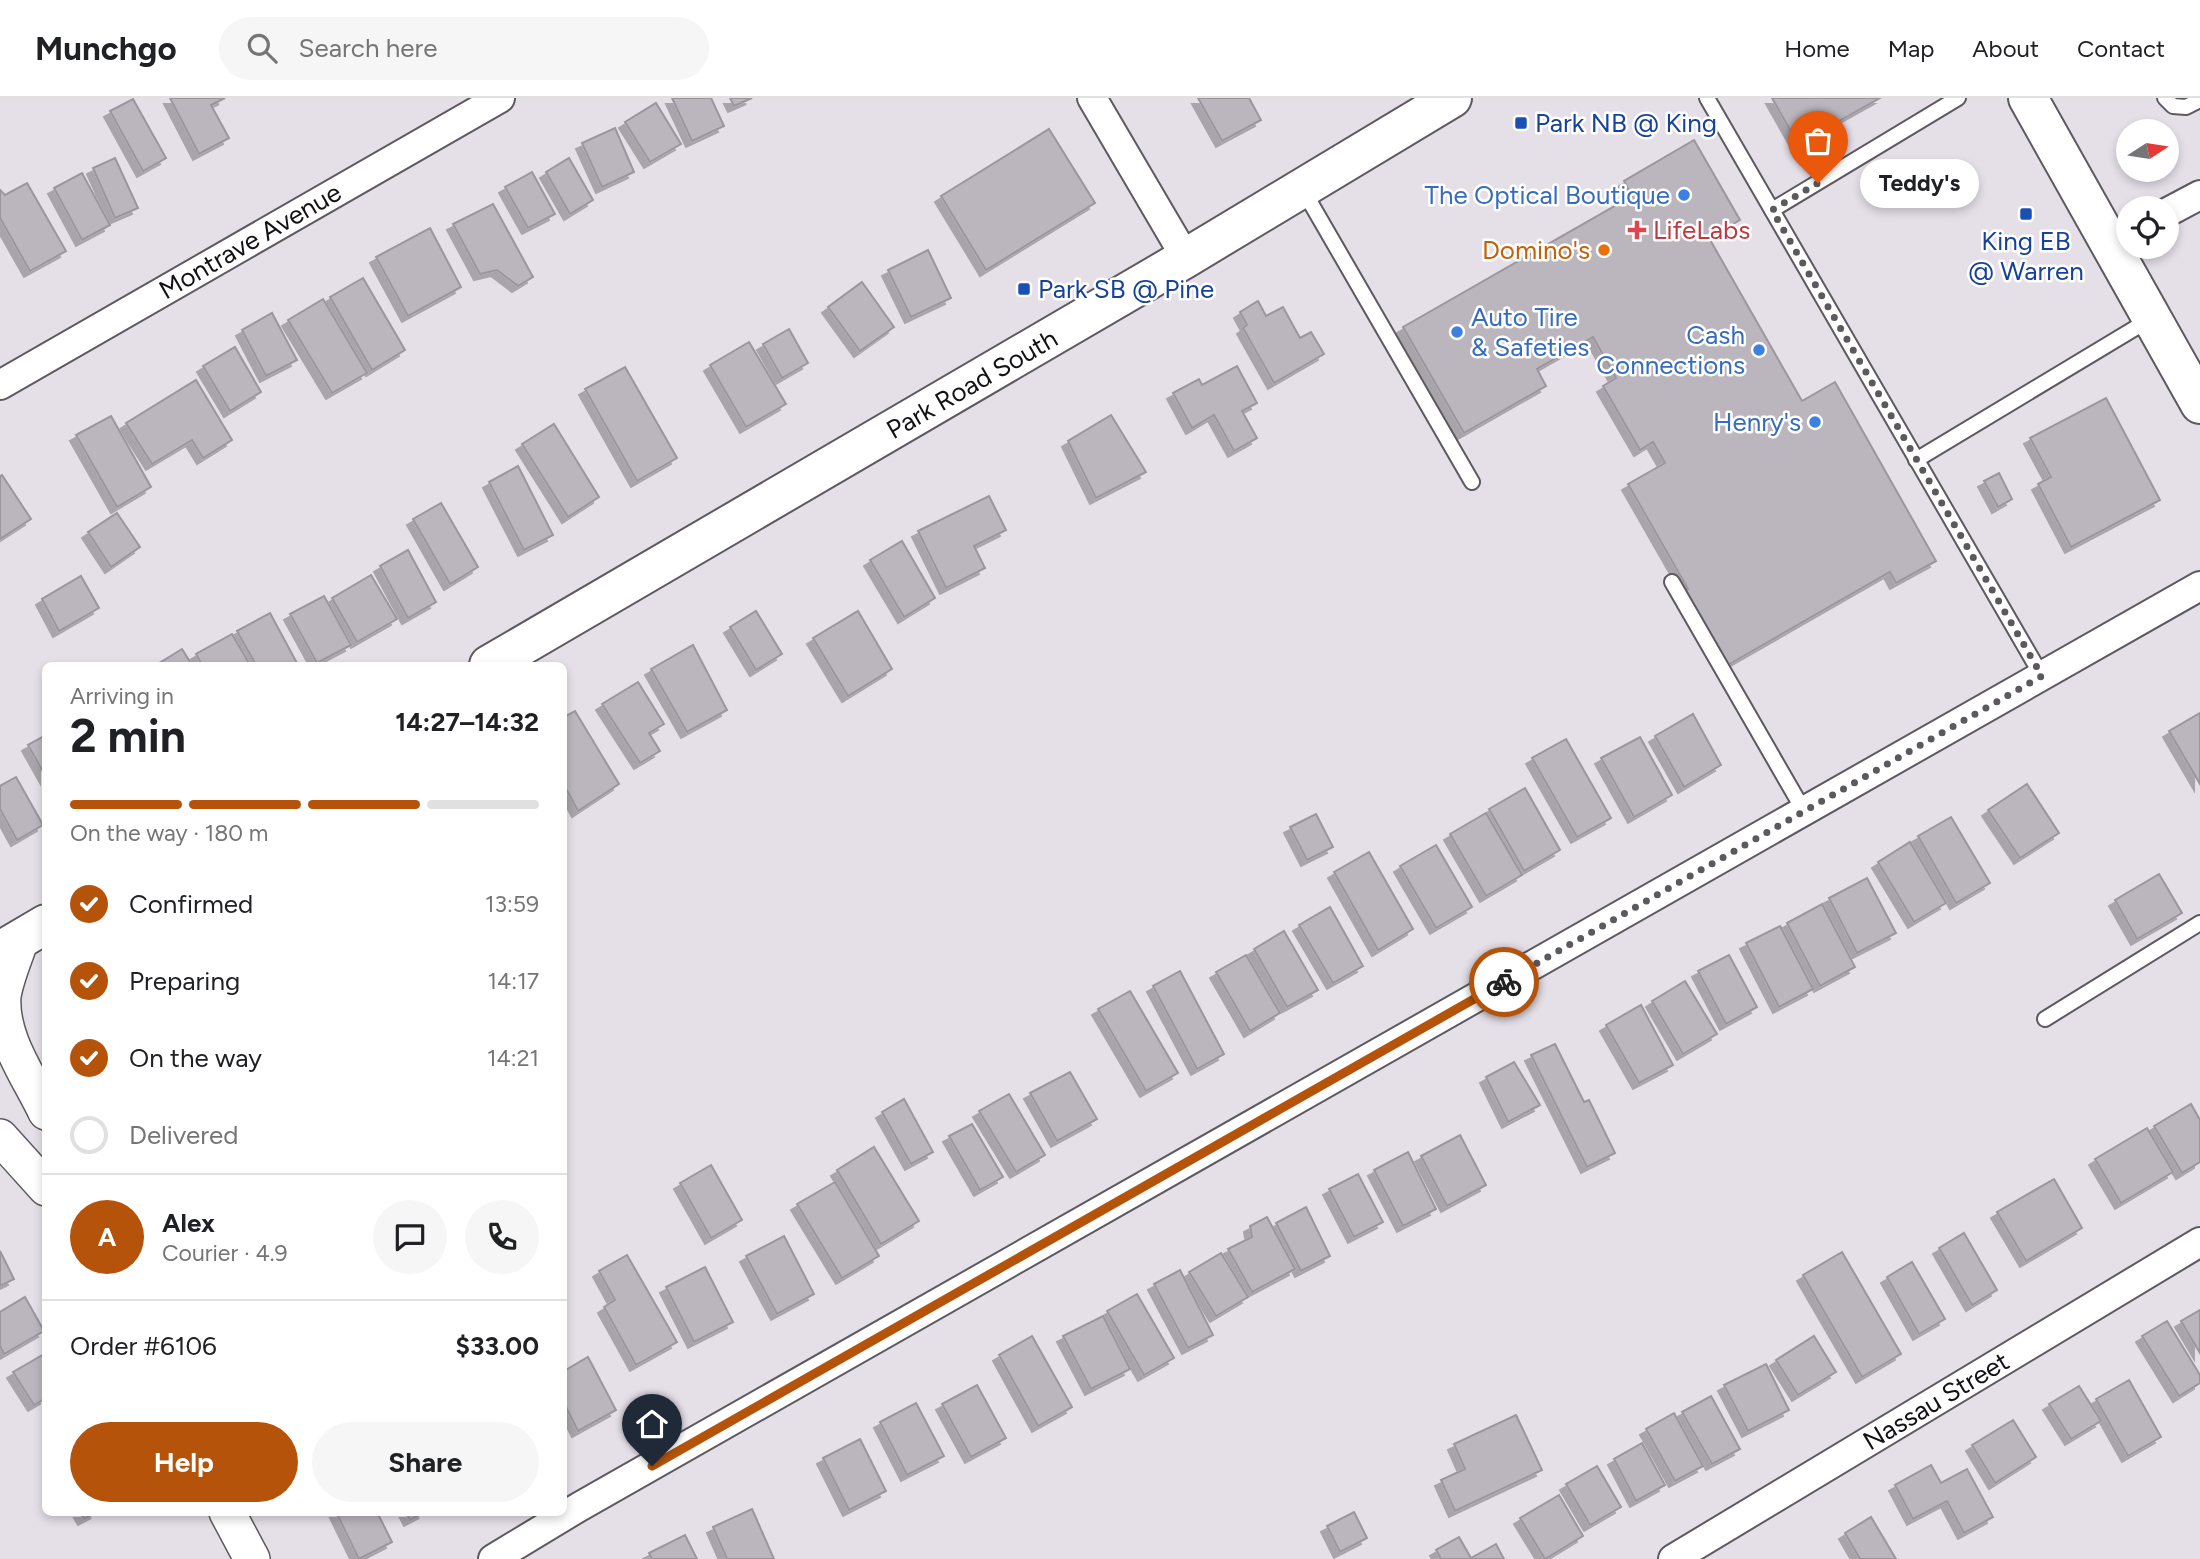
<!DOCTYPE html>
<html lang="en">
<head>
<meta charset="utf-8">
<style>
  body { margin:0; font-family:Figtree,sans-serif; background:#f6f6f6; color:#202124; height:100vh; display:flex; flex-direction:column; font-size:26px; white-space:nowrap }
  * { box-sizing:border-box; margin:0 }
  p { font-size:23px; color:#757577 }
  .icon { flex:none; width:38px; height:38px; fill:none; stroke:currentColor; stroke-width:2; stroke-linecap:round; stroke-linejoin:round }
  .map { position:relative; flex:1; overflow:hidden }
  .details { position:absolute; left:42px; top:564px; width:525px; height:854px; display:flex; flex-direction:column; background:#fff; border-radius:10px; box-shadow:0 4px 10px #0003 }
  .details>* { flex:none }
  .needle { width:46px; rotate:78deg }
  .buttons { position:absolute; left:2116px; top:21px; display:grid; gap:14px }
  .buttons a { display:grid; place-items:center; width:63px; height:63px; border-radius:50%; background:#fff; box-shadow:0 4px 10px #0003; font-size:35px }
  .pin { position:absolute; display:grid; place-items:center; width:60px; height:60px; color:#fff; margin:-72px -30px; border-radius:50% 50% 50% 0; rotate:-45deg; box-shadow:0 0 7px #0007 }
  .pin .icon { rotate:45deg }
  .courier { position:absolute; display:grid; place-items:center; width:70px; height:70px; margin:-35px; border:5px solid #b45309; border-radius:50%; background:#fff; color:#222; box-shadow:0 2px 9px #0007 }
  .bubble { position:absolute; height:49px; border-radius:24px; background:#fff; box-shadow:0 4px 10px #0003; font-size:23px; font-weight:700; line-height:49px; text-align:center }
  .headline em { font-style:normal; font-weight:700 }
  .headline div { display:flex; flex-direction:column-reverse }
  .headline { display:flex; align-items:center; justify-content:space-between; height:119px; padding:0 28px }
  h1 { font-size:46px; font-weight:700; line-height:52px }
  .bar { display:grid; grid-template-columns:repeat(4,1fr); gap:10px 7px; align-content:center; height:84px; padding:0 28px }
  .bar i { height:9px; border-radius:5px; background:#e0e0e0 }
  .bar .on { background:#b45309 }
  .bar p { grid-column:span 4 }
  .line { display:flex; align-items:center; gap:18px; padding:0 28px; border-top:2px solid #e0e0e0 }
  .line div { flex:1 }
  .round { display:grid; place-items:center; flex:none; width:74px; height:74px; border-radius:37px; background:#f6f6f6 }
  ol { padding:0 28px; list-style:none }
  li { display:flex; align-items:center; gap:21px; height:77px }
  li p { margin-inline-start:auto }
  li .icon { padding:7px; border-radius:50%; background:#b45309; color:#fff; stroke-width:4 }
  li:last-child { color:#757577 }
  li i { width:38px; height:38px; border:4px solid #e0e0e0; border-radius:50% }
  .button { display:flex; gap:14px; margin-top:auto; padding:14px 28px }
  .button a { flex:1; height:80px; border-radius:42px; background:#b45309; color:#fff; font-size:28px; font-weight:700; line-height:80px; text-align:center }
  .button a+a { background:#f6f6f6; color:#202124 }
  header { display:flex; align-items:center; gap:42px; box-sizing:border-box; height:98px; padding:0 35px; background:#fff; border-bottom:2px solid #e0e0e0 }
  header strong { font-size:33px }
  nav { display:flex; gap:38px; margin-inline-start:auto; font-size:24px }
  .search { width:490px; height:63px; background:#f6f6f6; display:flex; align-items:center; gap:18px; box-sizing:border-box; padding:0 24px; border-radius:38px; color:#757577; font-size:26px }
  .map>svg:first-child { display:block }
  .building { fill:#bbb5bd; stroke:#9b969e; stroke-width:2; filter:url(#shadow) }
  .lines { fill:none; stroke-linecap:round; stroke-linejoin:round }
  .service-casing { stroke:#5e5960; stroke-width:18 }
  .minor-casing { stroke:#5e5960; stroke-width:32 }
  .tertiary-casing { stroke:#5e5960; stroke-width:38 }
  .secondary-casing { stroke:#5e5960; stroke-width:42 }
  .primary-casing { stroke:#5e5960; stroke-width:42 }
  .service { stroke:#fff; stroke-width:14 }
  .minor { stroke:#fff; stroke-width:28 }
  .tertiary { stroke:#fff; stroke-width:35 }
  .secondary { stroke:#fff; stroke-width:38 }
  .primary { stroke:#fff; stroke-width:38 }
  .done { stroke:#5c595e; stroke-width:7; stroke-dasharray:0 12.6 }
  .route { stroke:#b45309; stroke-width:9 }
  .transit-dot { fill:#1a4fb4; stroke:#fff; stroke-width:2.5 }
  .shop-dot { fill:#3f7fe0; stroke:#fff; stroke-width:2.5 }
  .health-dot { fill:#e0444e; stroke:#fff; stroke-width:2.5 }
  .food-dot { fill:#e8710a; stroke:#fff; stroke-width:2.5 }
  .labels { text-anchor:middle; stroke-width:5; stroke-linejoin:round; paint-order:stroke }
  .transit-label { font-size:26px; fill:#164399; stroke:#fff; text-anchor:start }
  .shop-label { font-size:26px; fill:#366cbe; stroke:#fff; text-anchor:end }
  .health-label { font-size:26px; fill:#be3a42; stroke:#fff; text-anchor:start }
  .street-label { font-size:26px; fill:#131114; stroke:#fff }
  .food-label { font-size:26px; fill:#c56008; stroke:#fff; text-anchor:end }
</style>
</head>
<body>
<header>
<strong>Munchgo</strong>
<div class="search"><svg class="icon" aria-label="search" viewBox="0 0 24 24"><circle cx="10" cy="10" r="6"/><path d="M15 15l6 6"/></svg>Search here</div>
<nav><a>Home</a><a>Map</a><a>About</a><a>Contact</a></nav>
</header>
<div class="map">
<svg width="2200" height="1461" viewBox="0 0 2200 1461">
  <defs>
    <filter id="shadow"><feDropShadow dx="-6" dy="6" stdDeviation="0" flood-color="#0004"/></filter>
  </defs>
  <rect width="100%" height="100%" fill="#e5dfe8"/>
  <g class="building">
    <path d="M170 0H225L211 7 229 40 199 56Z"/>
    <path d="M672 0H711L724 28 692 43Z"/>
    <path d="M730 0H752L734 8Z"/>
    <path d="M1198 0H1249L1261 22 1222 43Z"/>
    <path d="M1772 0H1880L1798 46Z"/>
    <path d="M133 1 166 60 143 73 110 13Z"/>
    <path d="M656 5 681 46 650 64 625 24Z"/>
    <path d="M615 30 634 74 602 89 582 45Z"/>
    <path d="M1049 31 1095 105 986 172 941 98Z"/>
    <path d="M1694 42 1740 122 1709 140 1802 303 1835 284 1936 463 1896 485 1890 474 1726 568 1683 493 1688 491 1628 386 1665 365 1653 344 1640 352 1603 288 1616 280 1593 239 1537 271 1546 288 1464 335 1403 229 1632 98 1624 83Z"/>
    <path d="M115 60 138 110 115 120 93 70Z"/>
    <path d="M569 60 593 102 570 116 546 74Z"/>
    <path d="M532 74 555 116 528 130 505 89Z"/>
    <path d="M82 75 110 127 82 142 54 90Z"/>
    <path d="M27 85 66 153 30 173 0 120V92L5 97Z"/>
    <path d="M493 106 533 179 518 188 497 172 480 176 453 126Z"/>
    <path d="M430 130 461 189 408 218 376 159Z"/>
    <path d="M928 152 951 200 911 219 888 172Z"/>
    <path d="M363 180 405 252 372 272 330 199Z"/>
    <path d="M862 184 894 229 860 253 828 209Z"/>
    <path d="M323 201 367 275 332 295 288 222Z"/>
    <path d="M1258 203 1266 218 1283 209 1300 240 1311 234 1324 256 1274 285 1243 230 1247 227 1240 214Z"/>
    <path d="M272 215 297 262 266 278 242 232Z"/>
    <path d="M789 231 808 265 782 280 763 246Z"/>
    <path d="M749 244 786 306 746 329 710 267Z"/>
    <path d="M235 249 261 294 230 313 203 268Z"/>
    <path d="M1237 268 1257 305 1242 313 1257 340 1234 353 1214 317 1192 330 1173 295 1199 281 1202 287Z"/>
    <path d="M625 269 677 360 637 383 585 291Z"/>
    <path d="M196 282 232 342 203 360 192 342 152 366 126 325Z"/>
    <path d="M2106 300 2160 402 2071 449 2038 386 2051 379 2030 340Z"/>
    <path d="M1111 317 1146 374 1096 400 1068 343Z"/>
    <path d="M111 318 151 389 117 409 76 337Z"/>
    <path d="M554 326 599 399 568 419 522 346Z"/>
    <path d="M518 368 553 437 524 452 489 384Z"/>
    <path d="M1999 375 2012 401 1998 409 1984 383Z"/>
    <path d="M2 377 31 421 0 441V378Z"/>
    <path d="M989 398 1006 432 974 448 985 470 946 490 918 433Z"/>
    <path d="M441 405 478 469 450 486 413 421Z"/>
    <path d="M117 415 140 449 111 469 88 434Z"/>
    <path d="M902 443 935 500 904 519 870 462Z"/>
    <path d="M408 452 436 504 408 520 380 468Z"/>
    <path d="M371 477 397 521 357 544 332 500Z"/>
    <path d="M81 478 99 510 59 533 42 501Z"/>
    <path d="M324 498 351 547 317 565 290 516Z"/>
    <path d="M756 513 782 556 756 572 730 529Z"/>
    <path d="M858 513 892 571 848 598 813 540Z"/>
    <path d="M270 515 298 567H256L237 533Z"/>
    <path d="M232 536 250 567H202L196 556Z"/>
    <path d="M693 547 727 612 687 634 651 571Z"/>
    <path d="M182 551 192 567H156Z"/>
    <path d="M638 584 664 626 649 635 660 653 640 665 602 606Z"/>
    <path d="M575 613 619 686 578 713 564 687V619Z"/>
    <path d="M2200 615V686L2169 633Z"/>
    <path d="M1693 616 1721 667 1684 689 1655 638Z"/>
    <path d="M46 637V679L28 647Z"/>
    <path d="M1640 639 1672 697 1634 719 1601 660Z"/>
    <path d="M1566 641 1611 720 1577 739 1532 660Z"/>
    <path d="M16 679 43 727 17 742 0 711V688Z"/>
    <path d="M2027 686 2059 735 2020 760 1988 712Z"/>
    <path d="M1525 690 1560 752 1524 773 1489 711Z"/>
    <path d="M1486 715 1522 777 1486 798 1450 736Z"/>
    <path d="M1316 716 1333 749 1307 762 1290 729Z"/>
    <path d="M1951 719 1990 785 1956 805 1918 738Z"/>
    <path d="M1910 744 1946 805 1914 824 1878 764Z"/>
    <path d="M1436 747 1472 809 1436 830 1400 768Z"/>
    <path d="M1369 754 1413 831 1378 852 1334 774Z"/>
    <path d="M2159 776 2182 815 2137 841 2115 802Z"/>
    <path d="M1867 780 1896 835 1857 855 1829 800Z"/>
    <path d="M1822 806 1855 869 1820 888 1787 825Z"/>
    <path d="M1330 809 1363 868 1333 885 1299 827Z"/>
    <path d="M1780 828 1813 891 1779 909 1746 845Z"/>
    <path d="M1284 833 1318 892 1287 909 1254 851Z"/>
    <path d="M1246 857 1280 915 1250 933 1216 874Z"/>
    <path d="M1729 857 1757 909 1726 926 1698 873Z"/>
    <path d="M1180 873 1224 956 1197 971 1153 888Z"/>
    <path d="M1685 883 1717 936 1683 956 1652 903Z"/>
    <path d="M1130 893 1178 975 1146 993 1098 911Z"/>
    <path d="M1641 907 1673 967 1639 985 1606 927Z"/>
    <path d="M1555 946 1584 1004 1589 1002 1615 1055 1587 1069 1531 957Z"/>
    <path d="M1514 964 1540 1007 1508 1024 1486 979Z"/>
    <path d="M1070 974 1097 1021 1057 1043 1030 995Z"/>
    <path d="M1009 996 1045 1057 1016 1074 979 1013Z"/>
    <path d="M904 1001 933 1054 911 1066 882 1014Z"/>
    <path d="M2191 1006 2200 1022V1064L2182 1075 2154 1028Z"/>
    <path d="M972 1026 1003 1079 980 1092 949 1038Z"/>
    <path d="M2147 1030 2173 1074 2121 1105 2095 1061Z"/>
    <path d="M1460 1037 1486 1087 1447 1108 1421 1058Z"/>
    <path d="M874 1049 919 1123 881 1146 837 1072Z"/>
    <path d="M1408 1054 1436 1111 1403 1128 1374 1072Z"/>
    <path d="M711 1067 742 1122 711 1140 680 1085Z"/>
    <path d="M1358 1076 1383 1124 1354 1139 1329 1091Z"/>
    <path d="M2054 1081 2082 1130 2026 1163 1997 1114Z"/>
    <path d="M835 1084 879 1158 842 1180 797 1106Z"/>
    <path d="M1306 1109 1330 1158 1301 1173 1276 1125Z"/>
    <path d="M1267 1119 1295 1171 1252 1194 1228 1151 1252 1139 1250 1128Z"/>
    <path d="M1964 1135 1997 1192 1972 1207 1939 1150Z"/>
    <path d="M784 1138 814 1196 777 1216 746 1158Z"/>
    <path d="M0 1153 14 1181 0 1188Z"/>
    <path d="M1842 1154 1901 1256 1862 1279 1803 1177Z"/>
    <path d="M1221 1155 1248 1199 1216 1218 1189 1174Z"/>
    <path d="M627 1157 677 1244 636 1267 604 1209 615 1202 599 1173Z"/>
    <path d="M1912 1164 1945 1221 1919 1236 1887 1179Z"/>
    <path d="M705 1169 733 1224 694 1244 666 1189Z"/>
    <path d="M1180 1172 1213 1237 1188 1250 1154 1186Z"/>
    <path d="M1137 1196 1174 1260 1144 1277 1107 1213Z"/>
    <path d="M25 1199 44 1233 4 1256 0 1248V1214Z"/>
    <path d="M2200 1212V1255L2181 1223Z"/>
    <path d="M1103 1218 1130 1271 1091 1291 1063 1238Z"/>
    <path d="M2167 1223 2200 1277V1285L2179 1298 2142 1238Z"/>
    <path d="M1032 1238 1072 1309 1038 1328 999 1257Z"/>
    <path d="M1814 1238 1836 1274 1798 1297 1776 1262Z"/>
    <path d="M46 1255V1300L34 1307 13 1274Z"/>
    <path d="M588 1259 616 1312 578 1333 564 1305V1273Z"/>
    <path d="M1766 1266 1789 1312 1748 1333 1724 1287Z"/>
    <path d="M2129 1282 2161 1339 2128 1358 2096 1301Z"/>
    <path d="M977 1287 1006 1340 971 1359 942 1306Z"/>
    <path d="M2079 1288 2101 1323 2071 1341 2049 1306Z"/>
    <path d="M1711 1298 1740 1351 1712 1366 1682 1314Z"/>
    <path d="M916 1305 944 1358 907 1377 880 1324Z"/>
    <path d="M1674 1315 1703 1368 1675 1383 1646 1331Z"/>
    <path d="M1516 1317 1542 1372 1455 1413 1441 1382 1465 1371 1454 1346Z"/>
    <path d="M2013 1322 2036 1359 1995 1385 1972 1347Z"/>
    <path d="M860 1341 886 1393 849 1412 823 1360Z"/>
    <path d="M1642 1345 1665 1387 1636 1403 1614 1361Z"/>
    <path d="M1931 1367 1941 1385 1967 1371 1993 1419 1964 1435 1947 1403 1913 1421 1895 1387Z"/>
    <path d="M1597 1368 1621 1409 1590 1427 1566 1386Z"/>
    <path d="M1559 1397 1583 1438 1545 1461 1520 1420Z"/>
    <path d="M752 1411 774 1461H727L713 1429Z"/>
    <path d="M80 1414H97L84 1421Z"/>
    <path d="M336 1414H377L392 1444 359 1461Z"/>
    <path d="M406 1414H425L410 1422Z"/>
    <path d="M1354 1414 1367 1440 1340 1454 1327 1428Z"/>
    <path d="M1871 1419 1896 1461H1860L1845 1435Z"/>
    <path d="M685 1437 697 1461H652L649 1455Z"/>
    <path d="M1459 1439 1471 1460 1496 1446 1504 1461H1441L1436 1452Z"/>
  </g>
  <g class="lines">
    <g class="service-casing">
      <g id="service">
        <path d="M1707 0 2042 578"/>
        <path d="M2165 0 2173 8 2186 9 2200 2"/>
        <path d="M1302 90 1472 384"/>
        <path d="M1772 112 1958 0"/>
        <path d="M1916 362 2152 220"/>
        <path d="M1672 484 1804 713"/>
        <path d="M2045 921 2200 825"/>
      </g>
    </g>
    <g class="minor-casing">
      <g id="minor">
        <path d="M1092 0 1186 160"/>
        <path d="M2166 115 2200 97"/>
        <path d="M0 287 500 0"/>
        <path d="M493 1461 579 1409 2200 488"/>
        <path d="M1673 1461 2200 1144"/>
      </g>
    </g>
    <g class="tertiary-casing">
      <g id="tertiary">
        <path d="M21 841C15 859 6 879 3 898 0 940 29 978 46 1014"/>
        <path d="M0 1039 46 1090"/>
        <path d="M227 1414 252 1461"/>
      </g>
    </g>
    <g class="secondary-casing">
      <g id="secondary">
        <path d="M489 567 1186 160 1452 0"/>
        <path d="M0 853 46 826"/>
      </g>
    </g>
    <g class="primary-casing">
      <path id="primary" d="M2028 0 2200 306"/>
    </g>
    <use href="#service" class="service"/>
    <use href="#minor" class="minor"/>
    <use href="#tertiary" class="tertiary"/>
    <use href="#secondary" class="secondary"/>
    <use href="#primary" class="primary"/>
  </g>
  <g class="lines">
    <path class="done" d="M1504 884 2042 578 1772 112 1818 85"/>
    <path class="route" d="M652 1368 1504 884"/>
  </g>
  <g class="transit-dot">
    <rect x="1514" y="18" width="14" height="14" rx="3.5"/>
    <rect x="2019" y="109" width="14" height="14" rx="3.5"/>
    <rect x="1017" y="184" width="14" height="14" rx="3.5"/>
  </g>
  <g class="shop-dot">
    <circle cx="1684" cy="97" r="7"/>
    <circle cx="1457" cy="234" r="7"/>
    <circle cx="1759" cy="252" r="7"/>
    <circle cx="1815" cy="324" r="7"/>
  </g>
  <path class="health-dot" d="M1633.5 121.5h7v7h7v7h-7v7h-7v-7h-7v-7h7z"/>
  <circle class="food-dot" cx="1604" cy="152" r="7"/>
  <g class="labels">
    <g class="transit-label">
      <text x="1535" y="34">Park NB @ King</text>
      <text x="2026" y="152" text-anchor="middle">King EB<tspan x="2026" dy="30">@ Warren</tspan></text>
      <text x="1038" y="200">Park SB @ Pine</text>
    </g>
    <g class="shop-label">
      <text x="1670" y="106">The Optical Boutique</text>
      <text x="1471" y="228" text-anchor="start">Auto Tire<tspan x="1471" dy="30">&amp; Safeties</tspan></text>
      <text x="1745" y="246">Cash<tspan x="1745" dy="30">Connections</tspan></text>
      <text x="1801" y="333">Henry's</text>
    </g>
    <g class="health-label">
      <text x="1653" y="141">LifeLabs</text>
    </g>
    <g class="street-label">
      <text transform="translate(250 143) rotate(-30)" y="9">Montrave Avenue</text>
      <text transform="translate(972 286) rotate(-30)" y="9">Park Road South</text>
      <text transform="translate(1936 1303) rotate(-31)" y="9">Nassau Street</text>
    </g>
    <g class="food-label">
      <text x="1590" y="161">Domino's</text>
    </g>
  </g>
</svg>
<div class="buttons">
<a><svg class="needle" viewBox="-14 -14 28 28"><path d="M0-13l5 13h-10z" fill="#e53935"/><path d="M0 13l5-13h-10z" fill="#757577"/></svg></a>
<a><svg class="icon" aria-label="locate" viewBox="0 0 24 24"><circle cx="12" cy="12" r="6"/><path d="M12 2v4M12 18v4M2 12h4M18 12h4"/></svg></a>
</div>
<div class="pin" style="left:1818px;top:85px;background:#ea580c"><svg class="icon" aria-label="bag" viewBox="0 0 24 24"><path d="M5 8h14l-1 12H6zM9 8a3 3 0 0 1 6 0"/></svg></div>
<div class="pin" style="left:652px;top:1368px;background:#1f2937"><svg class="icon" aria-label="home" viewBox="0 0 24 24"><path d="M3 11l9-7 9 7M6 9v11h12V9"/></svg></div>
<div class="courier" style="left:1504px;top:884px"><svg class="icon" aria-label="bike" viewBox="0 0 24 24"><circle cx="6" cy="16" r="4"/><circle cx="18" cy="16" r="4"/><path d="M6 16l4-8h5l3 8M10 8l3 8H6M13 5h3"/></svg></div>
<div class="bubble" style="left:1860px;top:61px;width:119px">Teddy's</div>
<section class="details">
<div class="headline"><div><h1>2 min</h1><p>Arriving in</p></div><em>14:27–14:32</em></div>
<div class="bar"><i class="on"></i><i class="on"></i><i class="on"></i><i></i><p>On the way · 180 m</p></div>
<ol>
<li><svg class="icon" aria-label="check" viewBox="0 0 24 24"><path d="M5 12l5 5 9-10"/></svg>Confirmed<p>13:59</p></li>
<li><svg class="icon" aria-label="check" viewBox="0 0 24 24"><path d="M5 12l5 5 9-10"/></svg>Preparing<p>14:17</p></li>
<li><svg class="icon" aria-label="check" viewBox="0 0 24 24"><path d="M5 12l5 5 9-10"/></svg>On the way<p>14:21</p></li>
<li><i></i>Delivered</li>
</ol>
<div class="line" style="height:126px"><b class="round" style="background:#b45309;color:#fff">A</b><div><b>Alex</b><p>Courier · 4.9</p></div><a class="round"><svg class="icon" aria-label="chat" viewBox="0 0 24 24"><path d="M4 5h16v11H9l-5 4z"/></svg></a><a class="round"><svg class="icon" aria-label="phone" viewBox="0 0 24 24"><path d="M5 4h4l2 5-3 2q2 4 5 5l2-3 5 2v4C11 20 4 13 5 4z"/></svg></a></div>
<div class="line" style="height:91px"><div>Order #6106</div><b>$33.00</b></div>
<div class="button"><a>Help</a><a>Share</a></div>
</section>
</div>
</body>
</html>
